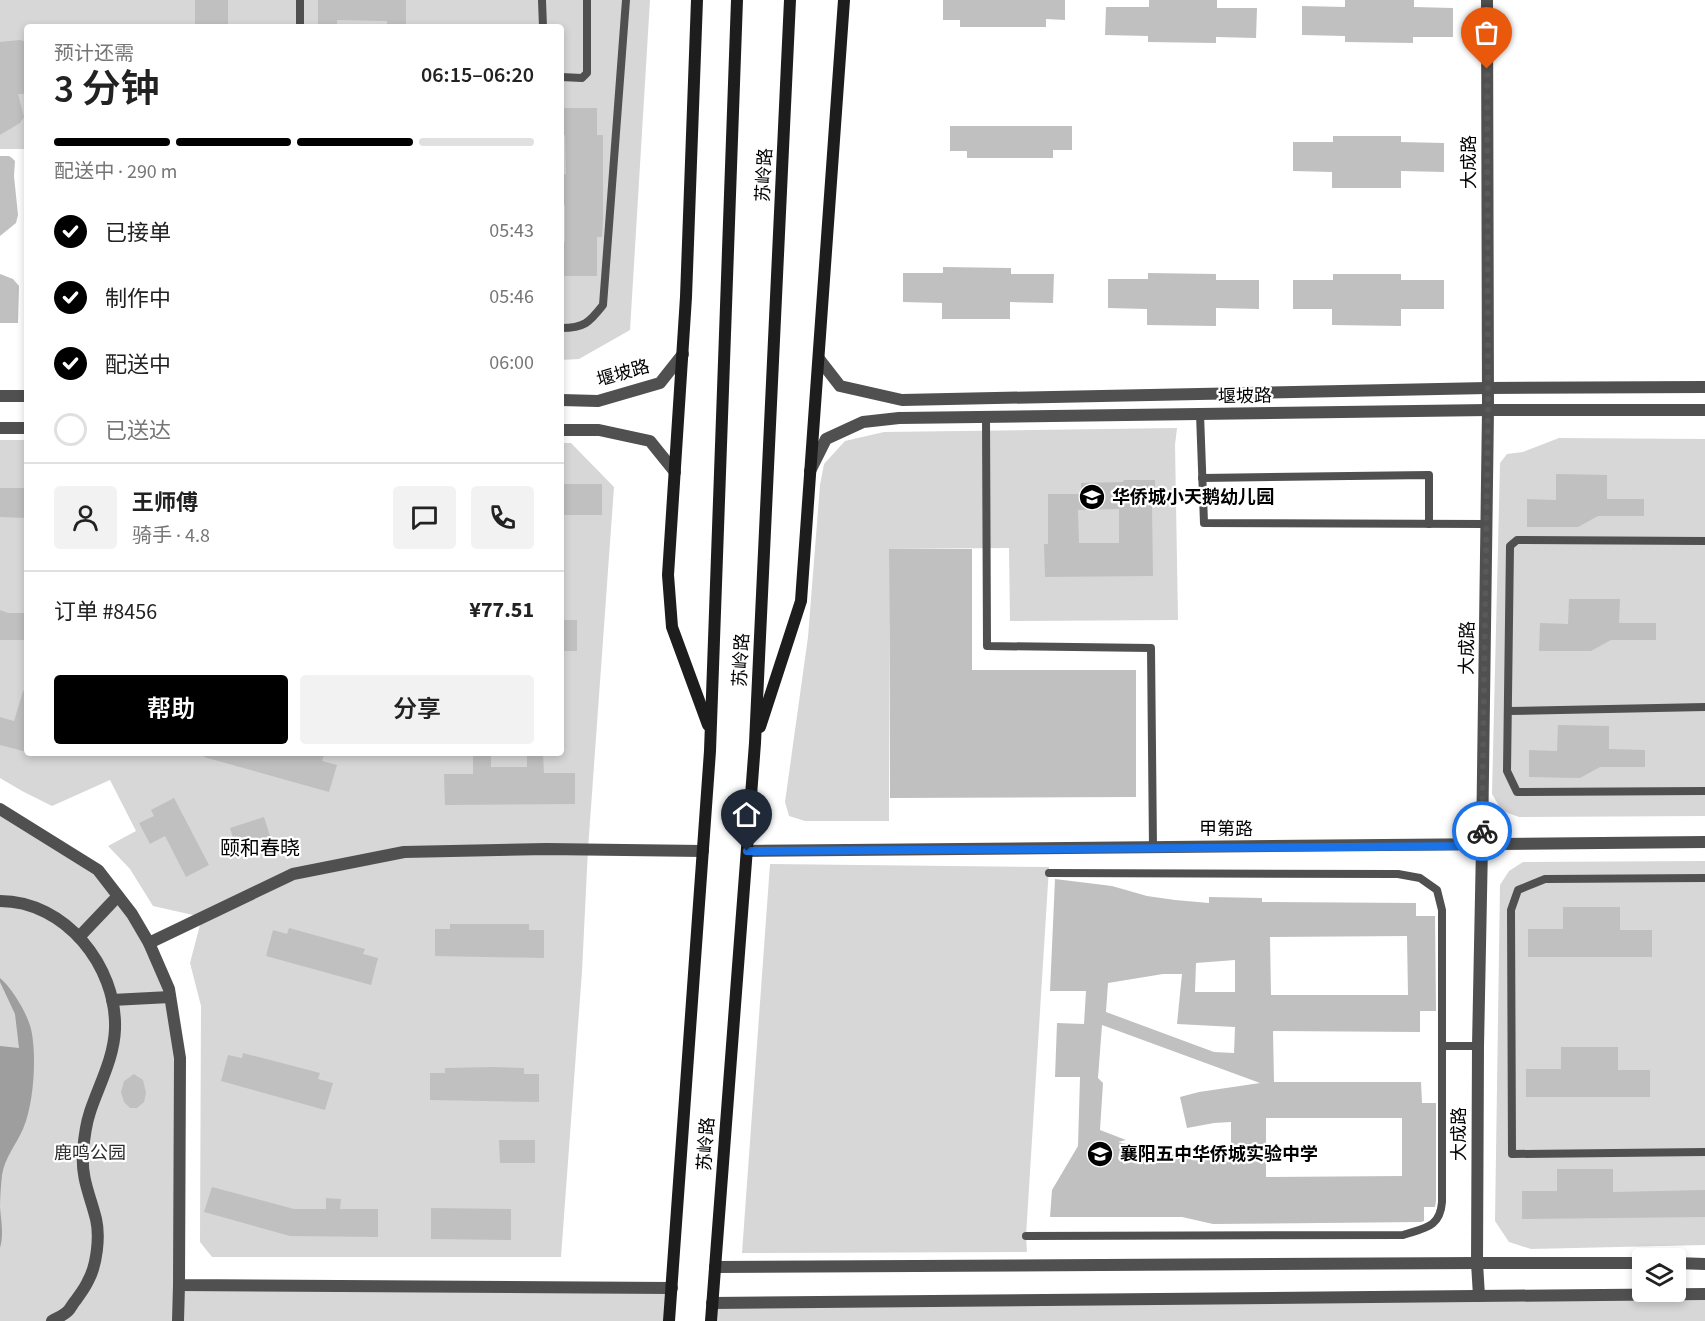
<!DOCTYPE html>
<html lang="zh">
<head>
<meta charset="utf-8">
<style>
  body { margin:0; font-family:"Source Sans 3","Noto Sans SC",sans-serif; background:#f2f2f2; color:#222; height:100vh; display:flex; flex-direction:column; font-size:22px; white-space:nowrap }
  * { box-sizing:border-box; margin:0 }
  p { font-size:20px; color:#767676 }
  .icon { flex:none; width:33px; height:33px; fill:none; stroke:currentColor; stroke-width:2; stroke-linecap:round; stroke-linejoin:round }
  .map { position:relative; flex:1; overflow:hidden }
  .sheet { position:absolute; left:24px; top:24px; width:540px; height:732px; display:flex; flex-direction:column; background:#fff; border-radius:6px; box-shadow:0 3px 9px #0003 }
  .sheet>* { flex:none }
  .buttons { position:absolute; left:1632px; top:1248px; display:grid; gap:12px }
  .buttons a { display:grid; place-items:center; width:54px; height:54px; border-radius:6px; background:#fff; box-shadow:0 3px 9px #0003; font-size:30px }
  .pin { position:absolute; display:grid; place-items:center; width:51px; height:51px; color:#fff; margin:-62px -26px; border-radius:50% 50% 50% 0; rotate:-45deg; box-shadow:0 0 6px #0007 }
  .pin .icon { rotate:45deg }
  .courier { position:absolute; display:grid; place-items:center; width:60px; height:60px; margin:-30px; border:4px solid #1a73e8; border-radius:50%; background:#fff; color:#222; box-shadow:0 2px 8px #0007 }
  .overview em { font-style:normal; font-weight:600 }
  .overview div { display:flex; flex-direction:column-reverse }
  .overview { display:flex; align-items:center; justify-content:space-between; height:102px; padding:0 30px }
  h1 { font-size:39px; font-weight:600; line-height:45px }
  .bar { display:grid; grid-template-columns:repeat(4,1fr); gap:9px 6px; align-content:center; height:72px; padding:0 30px }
  .bar i { height:8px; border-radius:4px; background:#e0e0e0 }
  .bar .on { background:#000 }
  .bar p { grid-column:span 4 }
  .line { display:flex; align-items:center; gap:15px; padding:0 30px; border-top:2px solid #e0e0e0 }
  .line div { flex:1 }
  .round { display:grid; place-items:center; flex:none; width:63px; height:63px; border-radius:6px; background:#f2f2f2 }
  ol { padding:0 30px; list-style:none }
  li { display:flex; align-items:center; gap:18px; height:66px }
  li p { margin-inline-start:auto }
  li .icon { padding:6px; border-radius:50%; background:#000; color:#fff; stroke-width:4 }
  li:last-child { color:#767676 }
  li i { width:33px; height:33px; border:3px solid #e0e0e0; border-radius:50% }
  .button { display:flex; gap:12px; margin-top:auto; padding:12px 30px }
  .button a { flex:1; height:69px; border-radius:6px; background:#000; color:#fff; font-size:24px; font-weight:600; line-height:69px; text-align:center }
  .button a+a { background:#f2f2f2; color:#222 }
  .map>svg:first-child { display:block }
  .green { fill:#d7d7d7 }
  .water { fill:#9e9e9e }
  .building { fill:#c0c0c0; fill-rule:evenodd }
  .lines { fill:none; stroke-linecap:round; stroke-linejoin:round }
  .service { stroke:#505050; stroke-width:8 }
  .pedestrian { stroke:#505050; stroke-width:12 }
  .minor { stroke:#505050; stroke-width:12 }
  .tertiary { stroke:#505050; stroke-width:12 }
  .secondary { stroke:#1d1d1d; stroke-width:12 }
  .done { stroke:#595959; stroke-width:6; stroke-dasharray:0 10.8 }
  .route { stroke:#1a73e8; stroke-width:8 }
  .labels { text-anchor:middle; stroke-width:4.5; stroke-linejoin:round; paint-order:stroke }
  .street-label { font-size:18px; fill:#000; stroke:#fff }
  .poi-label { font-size:18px; font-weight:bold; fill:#000; stroke:#fff; text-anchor:start }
  .park-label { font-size:18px; fill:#2e2e2e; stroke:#fff }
  .neighbourhood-label { font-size:20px; fill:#000; stroke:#fff }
</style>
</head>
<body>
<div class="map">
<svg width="1705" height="1321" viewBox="0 0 1705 1321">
  <rect width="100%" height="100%" fill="#fff"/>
  <g class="green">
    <path d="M0 0H650L630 330 579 359 561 360V27H27V149H0Z"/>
    <path d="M1177 428 1175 445 1178 620 1010 621 1009 548 889 549V821H805L789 816 785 802 808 637 820 485 824 464 845 441 884 432Z"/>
    <path d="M1559 438 1705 439V816L1519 817 1502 811 1492 794 1500 463 1507 454 1523 452Z"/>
    <path d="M0 440H27V753H561V443H571L614 487 588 849 582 971 561 1257H212L200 1242 201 1006 190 963 202 917 153 906 130 869 108 846 136 831 110 780 52 806 22 791 0 778Z"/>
    <path d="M0 809 98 870 132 914 169 989 180 1058 179 1285 672 1288 669 1321H0Z"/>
    <path d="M1705 861V1245L1531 1249 1509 1242 1495 1221 1500 885 1509 871 1523 862Z"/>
    <path d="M770 864 1049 867 1026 1236 1027 1252 742 1253Z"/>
    <path d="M1705 1294V1321H711L712 1303Z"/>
  </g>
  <path class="water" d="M0 978C12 988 27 1013 31 1029 37 1055 34 1104 23 1129 16 1145 5 1157 2 1175 1 1185 0 1197 0 1207 1 1221 4 1234 0 1248V1046L19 1048 15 1014 0 982Z"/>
  <g class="building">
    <path d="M195 0H228V25L195 27Z"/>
    <path d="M318 0H406V27H387V21L337 20V27H318Z"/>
    <path d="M943 0H1065V20L1046 19V27H960V20H943Z"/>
    <path d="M1149 0H1217V8H1257L1256 38 1216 37V43L1148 42V36L1105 35 1106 7H1149Z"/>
    <path d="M1345 0H1414V7L1453 8V37H1413V43L1345 42V36L1302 35V6L1345 7Z"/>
    <path d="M20 40 27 42V94H18L24 117 20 123 0 135V42Z"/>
    <path d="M561 108H597V135H603V219L602 237H597V276H561V242H565V205H561V175L566 174 565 135H561Z"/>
    <path d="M950 126H1072V150H1053V158H967V151H950Z"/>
    <path d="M1333 136H1401V142L1444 143V172L1401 171V188H1332V172L1293 171V142H1333Z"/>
    <path d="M0 156H9L12 158 15 161 14 176 18 215 16 223 0 236Z"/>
    <path d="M943 267 1011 268V274H1054L1053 303 1010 302V319H942V303L903 302V273H943Z"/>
    <path d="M1148 273 1216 274V280H1259V309L1216 308V326L1147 325V309L1108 308V279H1148Z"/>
    <path d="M0 274 13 279 19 286 18 323H0Z"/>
    <path d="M1333 274H1401V280H1444V309H1401V326L1332 325V309H1293V280H1333Z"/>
    <path d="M1556 474 1607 475V499H1644V516H1598L1578 527H1527V499L1556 500Z"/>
    <path d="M1124 480H1155V507H1152L1153 576 1045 577 1044 544H1048V494H1081V483L1123 482ZM1119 509V543H1079L1078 510Z"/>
    <rect x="561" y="484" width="41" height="31"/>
    <path d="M0 488H27V518L0 517Z"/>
    <path d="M889 549H972V670H1136V797L890 798Z"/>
    <path d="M1569 599H1620L1619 623H1656V640H1611L1591 651H1539L1540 623 1568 624Z"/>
    <path d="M0 610 8 613H27V640H0Z"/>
    <rect x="561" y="620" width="16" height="31"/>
    <path d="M23 691 27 692V752L0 745V717L14 721Z"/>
    <path d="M1558 725 1609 726V749L1645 750V767H1600L1580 778 1529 777V750L1557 751Z"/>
    <path d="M204 753H315L324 755 322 761 337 765 329 792 204 757Z"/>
    <path d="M473 753H491V767H527V754H543L544 773H575V804L445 805 444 774H473Z"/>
    <path d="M174 798 209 865 186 877 165 836 150 844 139 823 154 816 151 810Z"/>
    <path d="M264 817 271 839 237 850 230 828Z"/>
    <path d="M1055 879 1112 886 1147 896 1175 900 1209 903V897L1262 898V902L1416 903V916H1435L1436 1011H1420V1032L1273 1031 1274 1082H1421L1422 1103H1436V1201L1435 1207H1424V1221L1421 1222 1213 1224 1182 1217H1050L1052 1190 1078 1146 1080 1077H1055L1057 1023 1084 1024 1086 991H1050ZM1407 936 1408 995H1271L1270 937ZM1235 960V992H1195L1196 963ZM1163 974H1182L1177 1024 1235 1027 1234 1053 1214 1052 1106 1012 1108 983ZM1102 1025 1260 1083 1199 1092 1180 1097 1187 1128 1214 1123 1231 1122V1159L1195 1157 1196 1160 1118 1142 1126 1140 1100 1130 1103 1083 1098 1078ZM1266 1118H1402V1176L1266 1177Z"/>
    <path d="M1563 907H1620V930H1652V957H1528V929H1563Z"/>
    <path d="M450 924H529V930H544V958L435 956V929H450Z"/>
    <path d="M289 928 365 949 363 954 378 958 371 985 266 956 273 930 287 934Z"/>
    <path d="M1561 1047H1618V1070H1650V1097H1526V1069H1561Z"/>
    <path d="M243 1053 320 1073 318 1079 333 1083 325 1110 221 1081 228 1055 242 1058Z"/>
    <path d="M494 1067 524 1068V1074H539V1102L430 1100V1073H445V1068Z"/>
    <path d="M134 1074 143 1080 146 1093 144 1102 137 1108H130L124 1102 121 1092 124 1081Z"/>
    <path d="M499 1140H535V1163H500Z"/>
    <path d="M1557 1169H1613V1192L1705 1190V1217L1522 1219V1191H1557Z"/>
    <path d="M212 1187 294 1209H326V1198L341 1199 340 1209H378V1237L290 1236 204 1212Z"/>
    <path d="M431 1208 511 1209V1240L431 1239Z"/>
  </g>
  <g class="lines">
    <g class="service">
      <path d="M300 0V27"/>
      <path d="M542 0 543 27"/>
      <path d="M561 77 582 78 587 73V0"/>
      <path d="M561 328C584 328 589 323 603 305L626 0"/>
      <path d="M1200 414 1204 523 1486 524"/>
      <path d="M986 417 987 646 1151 648 1153 848"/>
      <path d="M1202 478 1429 475V524"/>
      <path d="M1705 541 1517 540 1510 546 1507 771 1517 792 1705 791"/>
      <path d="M1508 711 1705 707"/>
      <path d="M1705 878 1545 879 1518 890 1511 910 1512 1154 1705 1152"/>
      <path d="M1442 1046H1478"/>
      <path d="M1026 1236 1403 1235C1424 1228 1440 1228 1442 1202V910L1437 890 1420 878 1398 874 1049 873"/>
    </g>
    <g class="pedestrian">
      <path d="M0 901C65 901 117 966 115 1029 114 1058 99 1085 90 1112 86 1124 84 1139 83 1152 81 1178 90 1195 96 1219 100 1236 97 1265 88 1281 85 1288 80 1294 76 1300 73 1303 71 1308 68 1311 64 1315 57 1318 52 1321"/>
      <path d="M79 937 118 896"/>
      <path d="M112 1000 170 997"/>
    </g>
    <g class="minor">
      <path d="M819 359 840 386 902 400 1487 388 1705 387"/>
      <path d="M0 396H27"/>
      <path d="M561 400 598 401 660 383 683 354"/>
      <path d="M0 428H27"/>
      <path d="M561 430H599L650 441 675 472"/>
      <path d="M810 471 826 439 863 422 899 418 1488 410H1705"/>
      <path d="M0 809 98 870 132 914 149 943 169 989 180 1058 179 1285 672 1288"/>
      <path d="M747 851 1705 842"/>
      <path d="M149 943 293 874 404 852 546 849 703 851"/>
      <path d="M1479 1296 1477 1263 1478 1046 1482 846 1488 410 1487 0"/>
      <path d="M178 1321 179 1285"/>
    </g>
    <g class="tertiary">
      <path d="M1676 1263 1705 1264"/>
      <path d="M715 1267 1477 1263H1642"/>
      <path d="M712 1303 1705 1294"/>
    </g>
    <g class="secondary">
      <path d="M697 0 686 297 668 575 672 627 708 725"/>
      <path d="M760 727 801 601 844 0"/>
      <path d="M669 1321 710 751 737 0"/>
      <path d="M711 1321 755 743 790 0"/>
    </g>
  </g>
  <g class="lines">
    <path class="done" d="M1482 831 1488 410 1487 69"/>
    <path class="route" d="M747 851 1482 846V831"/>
  </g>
  <defs>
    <g id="school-disc" transform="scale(1.35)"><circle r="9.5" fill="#000" stroke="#fff"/><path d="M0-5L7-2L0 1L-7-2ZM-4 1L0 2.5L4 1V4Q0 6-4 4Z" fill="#fff"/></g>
  </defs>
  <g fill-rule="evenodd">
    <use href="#school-disc" x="1092" y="497"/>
    <use href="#school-disc" x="1100" y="1154"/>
  </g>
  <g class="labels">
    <g class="street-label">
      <text transform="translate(1469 162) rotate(-90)" y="6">大成路</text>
      <text transform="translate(764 175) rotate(-87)" y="6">苏岭路</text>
      <text transform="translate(623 373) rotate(-16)" y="6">堰坡路</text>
      <text transform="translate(1245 396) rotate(-1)" y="6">堰坡路</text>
      <text transform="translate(1467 648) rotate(-89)" y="6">大成路</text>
      <text transform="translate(741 660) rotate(-87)" y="6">苏岭路</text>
      <text x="1226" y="835">甲第路</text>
      <text transform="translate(1459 1134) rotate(-90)" y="6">大成路</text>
      <text transform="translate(706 1144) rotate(-86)" y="6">苏岭路</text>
    </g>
    <g class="poi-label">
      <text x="1112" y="503">华侨城小天鹅幼儿园</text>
      <text x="1120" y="1160">襄阳五中华侨城实验中学</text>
    </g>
    <g class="park-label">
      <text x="90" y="1159">鹿鸣公园</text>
    </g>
    <g class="neighbourhood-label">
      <text x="260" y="855">颐和春晓</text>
    </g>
  </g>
</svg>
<div class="buttons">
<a><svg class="icon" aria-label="layers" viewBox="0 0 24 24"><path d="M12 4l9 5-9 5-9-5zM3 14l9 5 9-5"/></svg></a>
</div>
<div class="pin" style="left:1487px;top:69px;background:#ea580c"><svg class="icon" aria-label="bag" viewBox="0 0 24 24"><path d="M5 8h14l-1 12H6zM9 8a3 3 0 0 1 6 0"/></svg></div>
<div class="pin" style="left:747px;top:851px;background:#1f2937"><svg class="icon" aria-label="home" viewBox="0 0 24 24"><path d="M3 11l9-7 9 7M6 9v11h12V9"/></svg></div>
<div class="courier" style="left:1482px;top:831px"><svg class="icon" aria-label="bike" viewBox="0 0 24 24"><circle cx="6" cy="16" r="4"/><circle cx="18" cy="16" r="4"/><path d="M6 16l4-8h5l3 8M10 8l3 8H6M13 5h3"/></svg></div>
<section class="sheet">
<div class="overview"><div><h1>3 分钟</h1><p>预计还需</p></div><em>06:15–06:20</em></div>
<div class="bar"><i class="on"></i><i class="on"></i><i class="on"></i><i></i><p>配送中 · 290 m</p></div>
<ol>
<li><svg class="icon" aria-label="check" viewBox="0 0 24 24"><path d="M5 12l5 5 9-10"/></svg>已接单<p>05:43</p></li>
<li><svg class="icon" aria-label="check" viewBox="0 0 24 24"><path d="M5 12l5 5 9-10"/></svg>制作中<p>05:46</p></li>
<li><svg class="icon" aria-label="check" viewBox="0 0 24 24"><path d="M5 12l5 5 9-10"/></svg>配送中<p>06:00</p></li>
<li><i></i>已送达</li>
</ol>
<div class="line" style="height:108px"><a class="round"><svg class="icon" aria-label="person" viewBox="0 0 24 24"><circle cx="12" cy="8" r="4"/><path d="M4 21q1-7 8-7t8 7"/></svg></a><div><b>王师傅</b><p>骑手 · 4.8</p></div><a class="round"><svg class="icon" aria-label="chat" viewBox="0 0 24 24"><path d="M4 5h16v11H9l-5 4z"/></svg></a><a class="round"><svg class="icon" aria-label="phone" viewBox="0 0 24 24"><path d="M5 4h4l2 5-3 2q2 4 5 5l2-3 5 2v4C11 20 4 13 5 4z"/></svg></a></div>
<div class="line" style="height:78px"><div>订单 #8456</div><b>¥77.51</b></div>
<div class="button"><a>帮助</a><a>分享</a></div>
</section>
</div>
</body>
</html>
